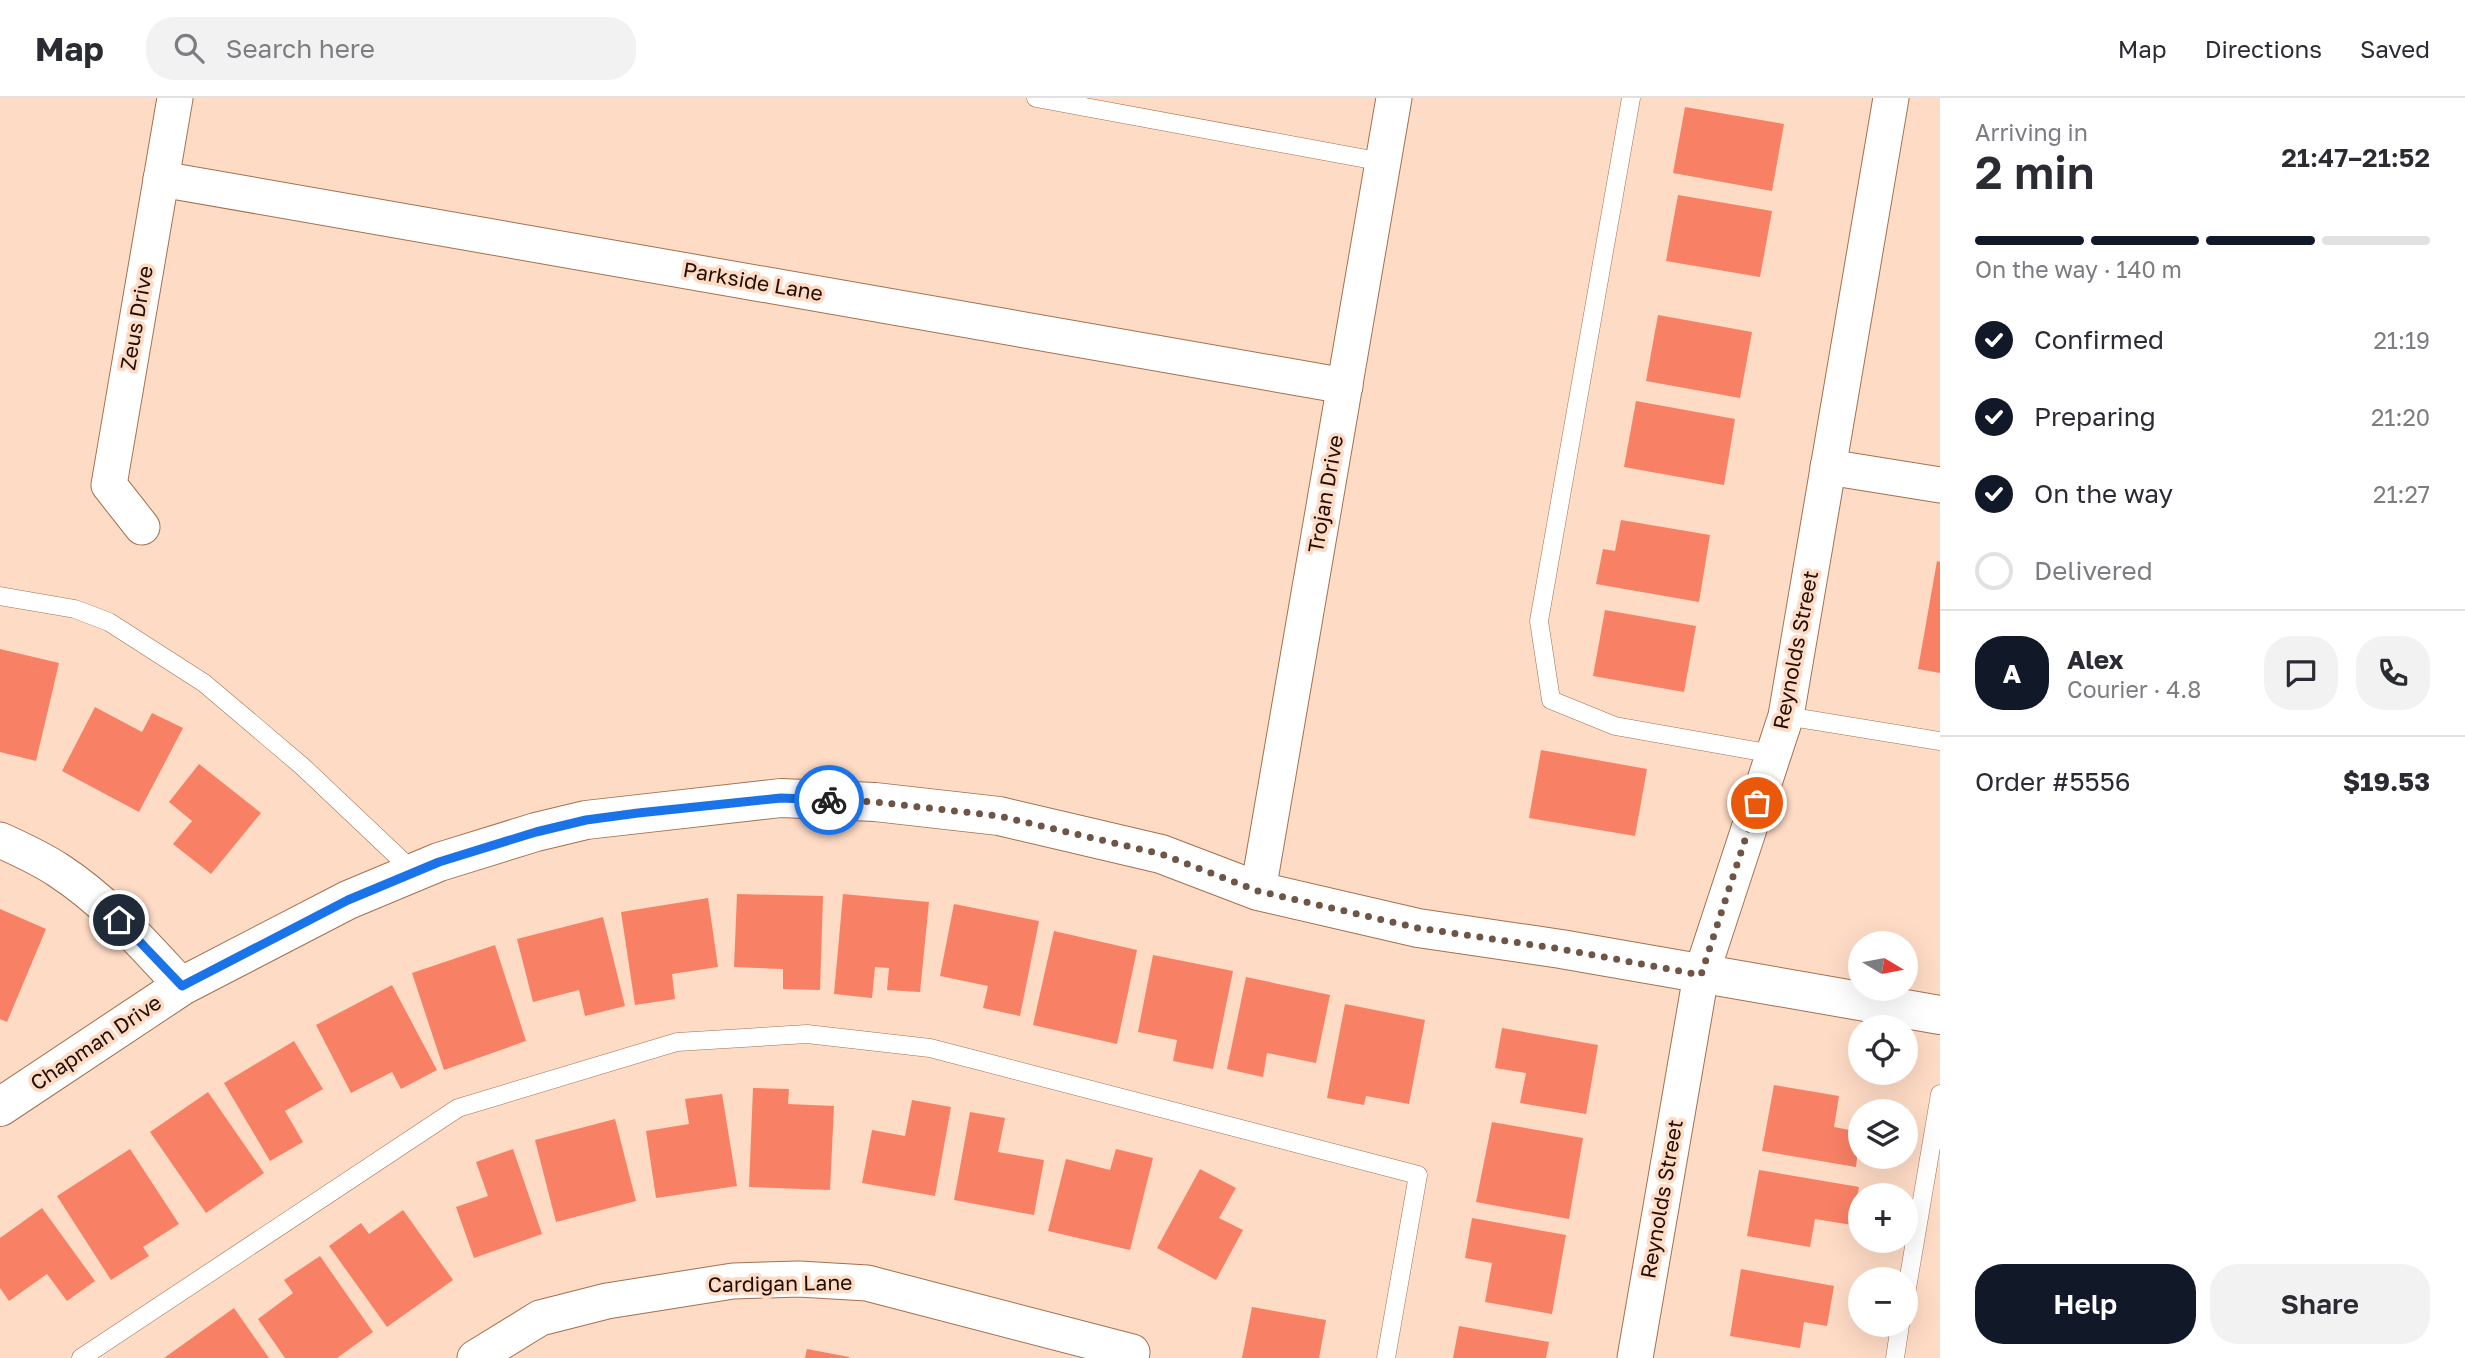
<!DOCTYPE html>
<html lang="en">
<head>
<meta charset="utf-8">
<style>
  body { margin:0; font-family:"Golos Text",sans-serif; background:#f2f2f3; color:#2b2b33; height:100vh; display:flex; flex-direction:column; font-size:26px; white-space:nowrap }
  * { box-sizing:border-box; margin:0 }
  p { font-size:23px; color:#7c7c81 }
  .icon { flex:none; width:38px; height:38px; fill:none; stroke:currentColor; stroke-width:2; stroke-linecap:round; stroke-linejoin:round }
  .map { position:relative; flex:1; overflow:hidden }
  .panel { display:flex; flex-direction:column; background:#fff; width:525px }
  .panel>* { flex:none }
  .needle { width:46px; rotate:100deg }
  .controls { position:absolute; left:1848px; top:833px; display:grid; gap:14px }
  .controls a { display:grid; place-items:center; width:70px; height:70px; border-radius:50%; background:#fff; box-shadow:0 7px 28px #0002; font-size:35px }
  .pin { position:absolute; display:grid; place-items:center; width:60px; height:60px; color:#fff; margin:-30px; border:4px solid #fff; border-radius:50%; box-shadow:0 2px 7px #0007 }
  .courier { position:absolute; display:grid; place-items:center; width:70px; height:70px; margin:-35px; border:5px solid #1a73e8; border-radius:50%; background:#fff; color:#222; box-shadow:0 2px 9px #0007 }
  .summary em { font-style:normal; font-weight:600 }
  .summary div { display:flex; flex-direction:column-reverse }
  .summary { display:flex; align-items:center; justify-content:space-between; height:119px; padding:0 35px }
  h1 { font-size:46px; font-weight:600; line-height:52px }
  .bar { display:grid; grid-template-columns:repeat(4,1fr); gap:10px 7px; align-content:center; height:84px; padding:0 35px }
  .bar i { height:9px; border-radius:5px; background:#e1e1e2 }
  .bar .current { background:#111827 }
  .bar p { grid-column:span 4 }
  .line { display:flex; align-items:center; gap:18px; padding:0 35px; border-top:2px solid #e1e1e2 }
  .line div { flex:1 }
  .round { display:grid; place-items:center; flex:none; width:74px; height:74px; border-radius:28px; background:#f2f2f3 }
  ol { padding:0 35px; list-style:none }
  li { display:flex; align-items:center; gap:21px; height:77px }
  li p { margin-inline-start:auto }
  li .icon { padding:7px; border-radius:50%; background:#111827; color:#fff; stroke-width:4 }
  li:last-child { color:#7c7c81 }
  li i { width:38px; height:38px; border:4px solid #e1e1e2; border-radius:50% }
  .primary-button { display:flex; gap:14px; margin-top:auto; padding:14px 35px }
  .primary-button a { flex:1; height:80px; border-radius:28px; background:#111827; color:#fff; font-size:28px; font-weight:600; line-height:80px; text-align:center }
  .primary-button a+a { background:#f2f2f3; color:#2b2b33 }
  header { display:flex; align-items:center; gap:42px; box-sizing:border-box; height:98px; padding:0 35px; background:#fff; border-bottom:2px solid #e1e1e2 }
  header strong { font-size:33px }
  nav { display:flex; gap:38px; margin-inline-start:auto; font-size:24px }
  .search { width:490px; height:63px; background:#f2f2f3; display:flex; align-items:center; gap:18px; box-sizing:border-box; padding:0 24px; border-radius:28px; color:#7c7c81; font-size:26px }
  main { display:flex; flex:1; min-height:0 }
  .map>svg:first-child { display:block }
  .building { fill:#f88065 }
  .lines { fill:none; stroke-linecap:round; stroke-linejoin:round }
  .service-casing { stroke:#a4704e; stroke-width:19 }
  .minor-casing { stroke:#a4704e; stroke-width:37 }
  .tertiary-casing { stroke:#a4704e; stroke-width:40 }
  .service { stroke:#fff; stroke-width:18 }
  .minor { stroke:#fff; stroke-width:35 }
  .tertiary { stroke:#fff; stroke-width:38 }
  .done { stroke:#6e5546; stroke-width:7; stroke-dasharray:0 12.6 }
  .route { stroke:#1a73e8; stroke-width:9 }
  .labels { text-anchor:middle; stroke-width:7; stroke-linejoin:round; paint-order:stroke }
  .street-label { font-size:21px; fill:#210d02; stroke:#fedbc5 }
</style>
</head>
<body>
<header>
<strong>Map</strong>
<div class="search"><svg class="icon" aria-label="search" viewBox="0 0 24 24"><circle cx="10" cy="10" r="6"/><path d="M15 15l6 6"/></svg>Search here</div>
<nav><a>Map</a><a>Directions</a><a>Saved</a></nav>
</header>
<main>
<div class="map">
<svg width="1940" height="1260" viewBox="0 0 1940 1260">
  <rect width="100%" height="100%" fill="#fedbc5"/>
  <g class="building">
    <path d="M1685 9 1784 26 1772 93 1673 75Z"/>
    <path d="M1678 97 1772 113 1760 179 1666 163Z"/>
    <path d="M1658 217 1752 234 1740 300 1646 283Z"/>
    <path d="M1636 303 1735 321 1724 387 1624 369Z"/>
    <path d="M1621 422 1710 437 1699 504 1596 486 1603 451 1615 453Z"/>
    <path d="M1937 463 1940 464V575L1918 571Z"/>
    <path d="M1605 512 1696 528 1684 594 1593 578Z"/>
    <path d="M0 551 59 565 36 663 0 654Z"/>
    <path d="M95 609 142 634 152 615 183 630 139 714 62 673Z"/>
    <path d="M1541 652 1647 671 1635 738 1529 720Z"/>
    <path d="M199 666 261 715 211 776 173 746 192 723 169 704Z"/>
    <path d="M737 796 823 798 820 892 783 891V871L734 869Z"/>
    <path d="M843 796 929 804 920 894 887 892 889 870 875 869 872 900 834 896Z"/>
    <path d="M708 800 718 869 672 876 675 901 635 907 621 814Z"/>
    <path d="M954 806 1039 823 1020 918 983 910 988 888 940 878Z"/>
    <path d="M0 811 46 831 7 924 0 921Z"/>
    <path d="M603 819 625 908 585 918 579 892 533 904 517 841Z"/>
    <path d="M1054 833 1137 852 1117 946 1033 927Z"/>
    <path d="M495 847 526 943 444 972 412 875Z"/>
    <path d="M1153 857 1233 873 1213 971 1173 963 1177 942 1138 934Z"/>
    <path d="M1246 879 1330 897 1316 965 1267 955 1263 979 1227 971Z"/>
    <path d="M392 887 437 972 401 991 392 974 351 995 316 927Z"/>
    <path d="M1345 906 1425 922 1409 1006 1366 998 1364 1007 1327 1000Z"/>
    <path d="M1502 930 1598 947 1586 1016 1520 1005 1526 975 1495 970Z"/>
    <path d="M294 943 323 991 285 1013 303 1044 270 1063 224 985Z"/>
    <path d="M1774 987 1839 998 1834 1029 1860 1034 1856 1069 1762 1053Z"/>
    <path d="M753 990 789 991 788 1006 834 1008 830 1092 749 1089Z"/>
    <path d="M208 994 264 1075 206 1115 150 1034Z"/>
    <path d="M722 996 737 1088 656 1100 646 1033 689 1026 685 1001Z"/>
    <path d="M912 1002 951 1009 935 1098 862 1085 872 1032 905 1038Z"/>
    <path d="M970 1014 1005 1020 998 1054 1044 1062 1034 1117 954 1102Z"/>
    <path d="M615 1021 636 1103 556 1124 535 1042Z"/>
    <path d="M1492 1024 1583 1040 1569 1121 1476 1104Z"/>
    <path d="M130 1051 179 1126 143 1149 149 1158 111 1182 57 1098Z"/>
    <path d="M513 1051 542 1136 474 1160 456 1109 488 1098 476 1064Z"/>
    <path d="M1116 1051 1153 1060 1130 1152 1048 1133 1066 1061 1110 1072Z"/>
    <path d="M1200 1071 1236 1090 1219 1120 1243 1132 1216 1182 1157 1150Z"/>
    <path d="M1759 1072 1859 1089 1852 1127 1815 1121 1810 1149 1747 1138Z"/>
    <path d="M42 1110 95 1183 67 1203 47 1176 9 1203 0 1190V1140Z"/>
    <path d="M403 1112 453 1182 387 1229 329 1148 361 1125 369 1136Z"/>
    <path d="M1472 1120 1566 1137 1552 1216 1485 1204 1492 1165 1465 1160Z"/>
    <path d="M320 1158 373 1234 337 1260H285L258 1221 293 1195 284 1182Z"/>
    <path d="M1741 1171 1834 1188 1827 1228 1804 1224 1800 1250 1730 1238Z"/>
    <path d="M1252 1209 1326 1222 1319 1260H1242Z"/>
    <path d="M234 1210 269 1260H164Z"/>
    <path d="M1459 1228 1549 1244 1546 1260H1453Z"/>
    <path d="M807 1251 849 1259V1260H805Z"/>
  </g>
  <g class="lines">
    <g class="service-casing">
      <g id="service">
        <path d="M1036 0 1383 64"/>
        <path d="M1631 0 1539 523 1551 602 1615 628 1773 656"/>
        <path d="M0 498 75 511 109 524 204 585 302 668 414 774"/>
        <path d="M1786 618 1940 643"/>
        <path d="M1906 1196 1940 996"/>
        <path d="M81 1260 458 1010 677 944 807 936 930 950 1418 1077 1386 1260"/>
        <path d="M1895 1260 1900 1227"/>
      </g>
    </g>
    <g class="minor-casing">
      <g id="minor">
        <path d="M161 81 1345 288"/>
        <path d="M1828 369 1940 387"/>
        <path d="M142 429 109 387 175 0"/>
        <path d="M0 742C20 751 40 760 58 772 106 803 144 847 182 888"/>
        <path d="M1258 793 1394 0"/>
        <path d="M475 1260 540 1220 607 1203 733 1183 799 1181 867 1185 1132 1254 1131 1260"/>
        <path d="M1635 1260 1701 877 1786 618 1891 0"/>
      </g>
    </g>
    <g class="tertiary-casing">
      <path id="tertiary" d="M0 1009 182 888 348 802 439 764 536 734 586 722 781 700 875 704 999 718 1161 756 1258 793 1418 830 1561 851 1940 917"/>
    </g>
    <use href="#service" class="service"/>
    <use href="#minor" class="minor"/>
    <use href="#tertiary" class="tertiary"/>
  </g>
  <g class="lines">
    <path class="done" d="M829 702 876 704 999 718 1161 756 1258 793 1418 830 1561 851 1701 877 1757 705"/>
    <path class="route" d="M119 822 182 888 348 802 439 764 536 734 586 722 638 715 781 700 829 702"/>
  </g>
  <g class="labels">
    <g class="street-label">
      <text transform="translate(753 184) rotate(10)" y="7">Parkside Lane</text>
      <text transform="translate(137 220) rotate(-80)" y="7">Zeus Drive</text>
      <text transform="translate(1326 396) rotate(-80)" y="7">Trojan Drive</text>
      <text transform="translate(1796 552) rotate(-79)" y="7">Reynolds Street</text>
      <text transform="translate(96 945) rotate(-34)" y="7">Chapman Drive</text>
      <text transform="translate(1662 1101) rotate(-80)" y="7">Reynolds Street</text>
      <text transform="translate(780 1186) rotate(-1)" y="7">Cardigan Lane</text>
    </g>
  </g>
</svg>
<div class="controls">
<a><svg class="needle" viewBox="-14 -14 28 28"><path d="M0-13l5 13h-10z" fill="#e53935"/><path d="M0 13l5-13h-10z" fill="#7c7c81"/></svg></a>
<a><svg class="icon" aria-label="locate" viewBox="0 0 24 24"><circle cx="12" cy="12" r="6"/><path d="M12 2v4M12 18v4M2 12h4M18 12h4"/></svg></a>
<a><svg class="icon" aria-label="layers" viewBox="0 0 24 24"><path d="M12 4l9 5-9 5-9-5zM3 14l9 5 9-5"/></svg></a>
<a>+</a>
<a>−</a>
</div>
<div class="pin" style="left:1757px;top:705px;background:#ea580c"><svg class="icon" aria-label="bag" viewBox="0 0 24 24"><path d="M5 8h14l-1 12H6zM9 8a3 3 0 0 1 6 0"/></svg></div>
<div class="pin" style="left:119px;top:822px;background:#1f2937"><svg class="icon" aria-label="home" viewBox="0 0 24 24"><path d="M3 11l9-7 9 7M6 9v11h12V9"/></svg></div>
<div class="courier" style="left:829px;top:702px"><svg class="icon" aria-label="bike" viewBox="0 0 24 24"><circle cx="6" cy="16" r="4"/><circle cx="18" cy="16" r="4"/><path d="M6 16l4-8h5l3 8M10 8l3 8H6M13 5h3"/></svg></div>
</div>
<section class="panel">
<div class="summary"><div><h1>2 min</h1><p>Arriving in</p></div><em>21:47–21:52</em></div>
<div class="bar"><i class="current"></i><i class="current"></i><i class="current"></i><i></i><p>On the way · 140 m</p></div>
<ol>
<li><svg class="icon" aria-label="check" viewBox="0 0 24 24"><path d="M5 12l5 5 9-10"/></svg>Confirmed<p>21:19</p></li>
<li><svg class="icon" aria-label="check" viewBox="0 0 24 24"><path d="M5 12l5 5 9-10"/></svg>Preparing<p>21:20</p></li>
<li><svg class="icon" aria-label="check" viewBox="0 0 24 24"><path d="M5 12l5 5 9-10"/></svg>On the way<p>21:27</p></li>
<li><i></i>Delivered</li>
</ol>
<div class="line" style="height:126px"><b class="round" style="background:#111827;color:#fff">A</b><div><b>Alex</b><p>Courier · 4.8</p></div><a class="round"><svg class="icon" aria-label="chat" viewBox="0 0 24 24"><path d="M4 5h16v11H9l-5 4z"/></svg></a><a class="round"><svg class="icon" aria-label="phone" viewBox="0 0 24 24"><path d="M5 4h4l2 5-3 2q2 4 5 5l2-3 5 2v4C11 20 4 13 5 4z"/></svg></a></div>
<div class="line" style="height:91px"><div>Order #5556</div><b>$19.53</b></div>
<div class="primary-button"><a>Help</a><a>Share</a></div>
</section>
</main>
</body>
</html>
